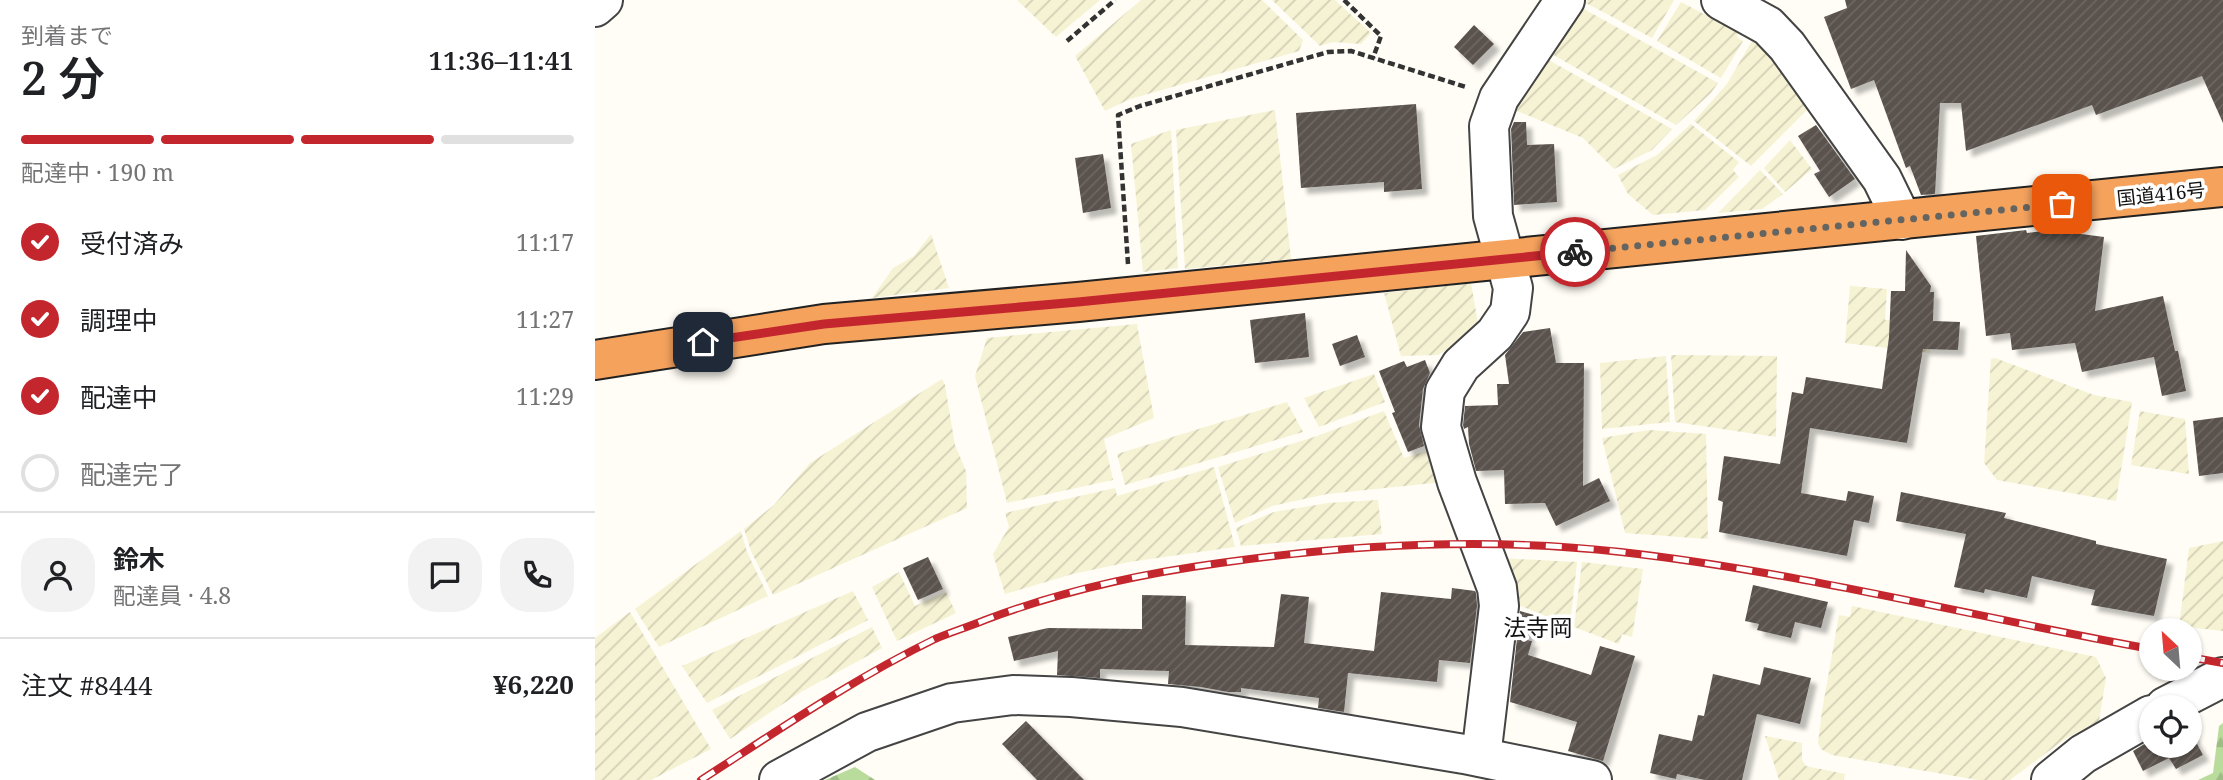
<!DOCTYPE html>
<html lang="ja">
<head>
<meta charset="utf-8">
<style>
  body { margin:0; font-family:"Noto Serif","Noto Sans JP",serif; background:#f2f2f2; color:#202124; height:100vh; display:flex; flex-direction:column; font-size:26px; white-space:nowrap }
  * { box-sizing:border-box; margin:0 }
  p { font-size:23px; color:#757577 }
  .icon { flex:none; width:38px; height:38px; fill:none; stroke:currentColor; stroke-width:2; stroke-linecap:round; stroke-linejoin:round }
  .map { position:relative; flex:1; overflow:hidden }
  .details { display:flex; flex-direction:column; background:#fff; width:595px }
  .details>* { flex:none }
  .needle { width:46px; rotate:334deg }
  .fabs { position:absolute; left:1544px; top:618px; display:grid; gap:14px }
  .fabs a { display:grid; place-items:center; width:63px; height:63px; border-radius:50%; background:#fff; box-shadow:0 2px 5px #0004; font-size:35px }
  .pin { position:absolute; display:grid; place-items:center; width:60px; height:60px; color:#fff; margin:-30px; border-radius:14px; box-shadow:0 4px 10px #0006 }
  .courier { position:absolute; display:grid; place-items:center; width:70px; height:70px; margin:-35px; border:5px solid #c4262e; border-radius:50%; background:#fff; color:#222; box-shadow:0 2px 9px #0007 }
  .overview em { font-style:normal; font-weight:600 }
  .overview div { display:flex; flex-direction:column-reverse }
  .overview { display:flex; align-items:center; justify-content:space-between; height:119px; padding:0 21px }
  h1 { font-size:46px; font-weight:600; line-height:52px }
  .bar { display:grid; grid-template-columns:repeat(4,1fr); gap:10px 7px; align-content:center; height:84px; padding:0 21px }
  .bar i { height:9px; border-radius:5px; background:#e0e0e0 }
  .bar .on { background:#c4262e }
  .bar p { grid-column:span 4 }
  .line { display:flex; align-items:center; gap:18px; padding:0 21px; border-top:2px solid #e0e0e0 }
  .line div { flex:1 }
  .round { display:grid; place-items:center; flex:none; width:74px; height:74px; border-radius:28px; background:#f2f2f2 }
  ol { padding:0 21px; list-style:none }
  li { display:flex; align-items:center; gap:21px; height:77px }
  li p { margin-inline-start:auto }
  li .icon { padding:7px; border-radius:50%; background:#c4262e; color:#fff; stroke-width:4 }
  li:last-child { color:#757577 }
  li i { width:38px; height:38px; border:4px solid #e0e0e0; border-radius:50% }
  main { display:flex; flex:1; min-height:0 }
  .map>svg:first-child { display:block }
  .farmland { fill:url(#farmland-furrows) }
  .forest { fill:url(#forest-firs) }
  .building { fill:url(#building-hatch); filter:url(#shadow) }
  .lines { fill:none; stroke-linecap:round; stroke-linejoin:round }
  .minor-casing { stroke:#444; stroke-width:42 }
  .highway-casing { stroke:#222; stroke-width:42 }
  .path { stroke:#333; stroke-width:4.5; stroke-dasharray:7 3.5; stroke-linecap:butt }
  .minor { stroke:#fff; stroke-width:38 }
  .highway { stroke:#f5a25d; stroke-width:38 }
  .rail-casing { stroke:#c4262e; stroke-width:8 }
  .rail { stroke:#fff; stroke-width:5; stroke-dasharray:16; stroke-linecap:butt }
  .done { stroke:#646461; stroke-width:7; stroke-dasharray:0 12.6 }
  .route { stroke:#c4262e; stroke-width:9 }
  .labels { text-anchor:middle; stroke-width:7; stroke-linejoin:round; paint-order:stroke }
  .street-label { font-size:19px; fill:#111; stroke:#fff }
  .quarter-label { font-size:23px; fill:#111; stroke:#fff }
</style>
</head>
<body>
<main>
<section class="details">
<div class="overview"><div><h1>2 分</h1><p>到着まで</p></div><em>11:36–11:41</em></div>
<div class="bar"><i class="on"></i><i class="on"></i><i class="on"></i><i></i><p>配達中 · 190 m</p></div>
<ol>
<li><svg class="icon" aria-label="check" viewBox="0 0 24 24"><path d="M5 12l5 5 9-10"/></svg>受付済み<p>11:17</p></li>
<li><svg class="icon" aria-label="check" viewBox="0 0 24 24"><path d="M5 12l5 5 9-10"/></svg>調理中<p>11:27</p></li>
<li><svg class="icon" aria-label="check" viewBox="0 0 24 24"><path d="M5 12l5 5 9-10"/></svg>配達中<p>11:29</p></li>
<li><i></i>配達完了</li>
</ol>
<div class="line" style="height:126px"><a class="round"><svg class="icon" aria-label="person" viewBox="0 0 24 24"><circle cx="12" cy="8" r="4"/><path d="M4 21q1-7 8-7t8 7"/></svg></a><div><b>鈴木</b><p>配達員 · 4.8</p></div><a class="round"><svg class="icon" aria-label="chat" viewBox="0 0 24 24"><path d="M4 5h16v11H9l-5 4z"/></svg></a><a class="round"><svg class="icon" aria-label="phone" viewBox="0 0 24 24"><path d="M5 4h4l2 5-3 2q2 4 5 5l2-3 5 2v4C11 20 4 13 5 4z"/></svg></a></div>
<div class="line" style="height:91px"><div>注文 #8444</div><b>¥6,220</b></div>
</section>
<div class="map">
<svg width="1628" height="780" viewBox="0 0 1628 780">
  <defs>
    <pattern id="farmland-furrows" width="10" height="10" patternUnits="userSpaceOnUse" patternTransform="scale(1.75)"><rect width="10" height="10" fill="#f6f3d4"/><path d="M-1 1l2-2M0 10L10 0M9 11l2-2" fill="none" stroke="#d2cfb5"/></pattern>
    <pattern id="forest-firs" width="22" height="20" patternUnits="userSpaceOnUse" patternTransform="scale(1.75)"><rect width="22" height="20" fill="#b9dc9c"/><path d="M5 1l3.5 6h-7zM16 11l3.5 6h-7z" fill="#9ebc85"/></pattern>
    <pattern id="building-hatch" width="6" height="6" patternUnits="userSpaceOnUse" patternTransform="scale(1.75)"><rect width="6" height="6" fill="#5a524d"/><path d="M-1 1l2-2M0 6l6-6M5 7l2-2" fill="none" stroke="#6d6662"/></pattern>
    <filter id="shadow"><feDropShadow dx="6" dy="6" stdDeviation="2" flood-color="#0004"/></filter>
  </defs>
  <rect width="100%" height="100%" fill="#fffdf5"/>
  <g class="farmland">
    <path d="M422 0H505L461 37Z"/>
    <path d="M546 0H667L708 40 704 51 535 99 510 111 480 56Z"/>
    <path d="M677 0H740L776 33 766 44 738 42 725 46Z"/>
    <path d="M992 0H1079L1057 38 991 3Z"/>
    <path d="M1086 2 1143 32 1142 37 1148 41 1126 78 1062 41Z"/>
    <path d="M987 8 1123 83 1116 93 1081 125 955 53Z"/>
    <path d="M1157 41 1181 56 1214 108 1156 166 1099 121 1132 84Z"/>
    <path d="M950 58 1077 129 1057 150 1019 169 988 138 922 111 926 97Z"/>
    <path d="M680 110 696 259 590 269 581 130Z"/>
    <path d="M1096 124 1144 162 1138 170 1144 177 1110 210 1058 215 1033 194 1023 175 1062 155Z"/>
    <path d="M576 130 583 268 548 272 536 144Z"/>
    <path d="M1195 140 1217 169 1190 192 1169 168Z"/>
    <path d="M1165 170 1188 194 1167 209 1123 213Z"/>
    <path d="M336 234 354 288 277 298 298 268 319 256Z"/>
    <path d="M876 283 884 329 843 355 806 356 789 293Z"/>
    <path d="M1255 286 1292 289 1290 320 1337 322 1335 353 1250 343Z"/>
    <path d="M542 324 559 418 509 439 518 480 412 503 380 376 392 338Z"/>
    <path d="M1076 355 1182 356 1181 437 1080 422Z"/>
    <path d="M1071 356 1075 422 1007 429 1005 363Z"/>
    <path d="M1400 358 1499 395 1537 402 1521 501 1402 480 1389 463 1396 359Z"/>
    <path d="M779 374 790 402 724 427 709 398Z"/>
    <path d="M347 379 350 385 360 445 371 471 372 508 178 595 156 551 149 529 179 505 215 463Z"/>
    <path d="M692 402 708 432 530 485 522 454Z"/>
    <path d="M789 411 809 458 835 450 848 482 732 494 677 506 640 523 623 467 719 437Z"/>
    <path d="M1545 411 1590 419 1594 474 1536 465Z"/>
    <path d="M1054 430 1111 434 1113 539 1030 533 1007 438Z"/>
    <path d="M619 467 640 547 534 562 478 574 410 594 398 554 414 527 410 513 520 488 522 496Z"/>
    <path d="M783 500 787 534 646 546 641 528 679 512 733 503Z"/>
    <path d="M146 531 152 552 173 596 64 647 40 609Z"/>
    <path d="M1628 541V631L1584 626 1594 548Z"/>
    <path d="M902 558 982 562 975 626 911 600Z"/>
    <path d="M987 562 1048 569 1037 637 1027 634 1024 644 979 627Z"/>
    <path d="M304 572 320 606 351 592 361 613 302 641 277 587Z"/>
    <path d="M258 591 273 620 112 703 87 666Z"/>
    <path d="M1257 606 1501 657 1511 678 1504 721 1470 739 1415 780H1383L1237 755 1226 749 1223 743 1227 711 1244 615 1255 617Z"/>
    <path d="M35 612 116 749 56 780H0V638Z"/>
    <path d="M277 627 287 648 206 692 135 739 117 710Z"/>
    <path d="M1170 736 1207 743V760L1211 766 1250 774 1249 780H1184Z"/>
  </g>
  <g class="forest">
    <path d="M1628 723V780H1603L1618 773 1624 726Z"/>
    <path d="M260 767 280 780H230Z"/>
  </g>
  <g class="building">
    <path d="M1250 0H1628V123L1607 76 1501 115 1497 105 1371 151 1366 103H1345L1340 194 1326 195 1315 166 1311 168 1279 80 1256 89 1229 17 1252 8Z"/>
    <path d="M879 25 899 44 878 65 859 47Z"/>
    <path d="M821 104 827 189 789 192V182L706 188 701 113Z"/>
    <path d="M919 122H931L932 145 959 144 962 202 919 205 916 129Z"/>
    <path d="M1221 125 1260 179 1234 197 1219 174 1225 171 1203 136Z"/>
    <path d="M508 154 516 208 488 213 480 158Z"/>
    <path d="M1431 230 1432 233 1456 230 1509 237 1500 311 1568 296 1580 351H1583L1591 391 1567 396 1559 357 1487 372 1480 343 1417 350 1415 333 1391 336 1381 236Z"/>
    <path d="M1311 250 1336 286 1335 292H1339L1338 321 1365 322 1363 350 1328 349 1312 443 1215 428 1206 493 1251 501 1253 491 1279 496 1274 523 1259 520 1252 556 1124 532 1128 502 1123 500 1129 456 1185 464 1197 392 1208 394 1211 377 1287 389 1294 337 1296 291H1310Z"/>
    <path d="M710 313 714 357 660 363 655 320Z"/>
    <path d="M955 328 961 363H989L988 486 1004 478 1015 501 961 526 950 503 910 504 909 470 881 471 874 444 873 427 869 429 868 425 870 406 903 405 902 384H914L910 355 928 332Z"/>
    <path d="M762 335 770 357 745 366 737 344Z"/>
    <path d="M830 360 835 373 828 389 824 425 829 446 813 452 797 413 800 412 784 371 809 361 812 367Z"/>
    <path d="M1628 417V473L1604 476 1598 421Z"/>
    <path d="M1306 492 1411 513 1409 518 1501 541V544L1572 559 1559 616 1496 605 1500 590 1437 576 1432 598 1390 589 1389 593 1359 587 1371 534 1301 521Z"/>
    <path d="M333 557 348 589 323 600 308 568Z"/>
    <path d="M1158 585 1233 602 1226 628 1200 622 1196 638 1162 630 1164 624 1150 621Z"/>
    <path d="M857 588 880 591 881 593 882 606 875 663 844 660 842 682 753 673 749 712 723 708 724 698 646 688V692H633L606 687 573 684 574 671 505 669V678L462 675 463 651 419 661 413 637 453 628 547 629V595L591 596 590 645 679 647 686 594 714 597 709 643 779 651 786 592 856 599Z"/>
    <path d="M925 611 939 615 932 640 937 641 933 655 996 675 1005 646 1040 656 1008 761 973 751 982 722 915 702Z"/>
    <path d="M1169 667 1216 678 1205 724 1162 714 1147 780H1110L1082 774 1081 779 1055 773 1064 734 1097 741 1103 715 1109 716 1118 674 1165 685Z"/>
    <path d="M431 721 489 780H442L407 744Z"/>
    <path d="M1594 729 1608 755 1581 769 1574 758 1548 771 1538 751 1556 740V746H1594Z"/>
  </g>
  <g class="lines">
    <g class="minor-casing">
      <g id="minor">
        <path d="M1126 0 1173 26 1192 46 1287 179 1307 220"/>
        <path d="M0 7 8 0"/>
        <path d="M1570 707 1628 677"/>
        <path d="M886 757 904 606 902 588 862 482 846 427 850 391 866 365 900 334 915 312 918 288 898 216 894 126 904 98 970 0"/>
        <path d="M184 780 272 732 357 703 418 695 476 697 587 707 869 754 997 780"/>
        <path d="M1456 780 1488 754 1556 715"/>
      </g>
    </g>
    <g class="highway-casing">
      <path id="highway" d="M0 360 229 324 483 302 1628 187"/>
    </g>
    <g class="path">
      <path d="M749 0 786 36 778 58"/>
      <path d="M472 41 520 0"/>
      <path d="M533 264 523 115 545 106 733 52 756 51 871 87"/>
    </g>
    <use href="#minor" class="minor"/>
    <use href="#highway" class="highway"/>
    <g class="rail-casing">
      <g id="rail">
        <path d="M1594 657 1628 663"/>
        <path d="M106 780C182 731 258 679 340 639 356 632 373 627 390 620 466 591 544 574 625 563 759 544 891 537 1026 552 1204 572 1379 617 1556 649"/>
      </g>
    </g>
    <use href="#rail" class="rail"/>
  </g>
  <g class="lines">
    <path class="done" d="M980 252 1467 204"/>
    <path class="route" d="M108 342 229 324 483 302 980 252"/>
  </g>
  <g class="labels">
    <g class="street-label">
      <text transform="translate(1566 194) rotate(-6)" y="7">国道416号</text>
    </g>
    <g class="quarter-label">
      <text x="943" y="636">法寺岡</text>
    </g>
  </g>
</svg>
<div class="fabs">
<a><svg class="needle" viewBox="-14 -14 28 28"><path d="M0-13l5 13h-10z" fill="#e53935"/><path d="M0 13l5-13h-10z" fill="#757577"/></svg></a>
<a><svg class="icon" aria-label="locate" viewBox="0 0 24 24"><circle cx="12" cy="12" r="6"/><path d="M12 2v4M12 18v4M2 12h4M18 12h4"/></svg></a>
</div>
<div class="pin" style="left:1467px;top:204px;background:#ea580c"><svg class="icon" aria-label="bag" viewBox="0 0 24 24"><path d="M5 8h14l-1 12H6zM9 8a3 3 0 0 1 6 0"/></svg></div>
<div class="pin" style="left:108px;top:342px;background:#1f2937"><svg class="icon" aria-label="home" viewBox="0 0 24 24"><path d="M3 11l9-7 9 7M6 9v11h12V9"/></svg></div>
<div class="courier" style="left:980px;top:252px"><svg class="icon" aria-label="bike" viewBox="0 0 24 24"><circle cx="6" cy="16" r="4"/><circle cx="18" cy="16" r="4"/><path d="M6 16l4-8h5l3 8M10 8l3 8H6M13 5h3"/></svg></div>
</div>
</main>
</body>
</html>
